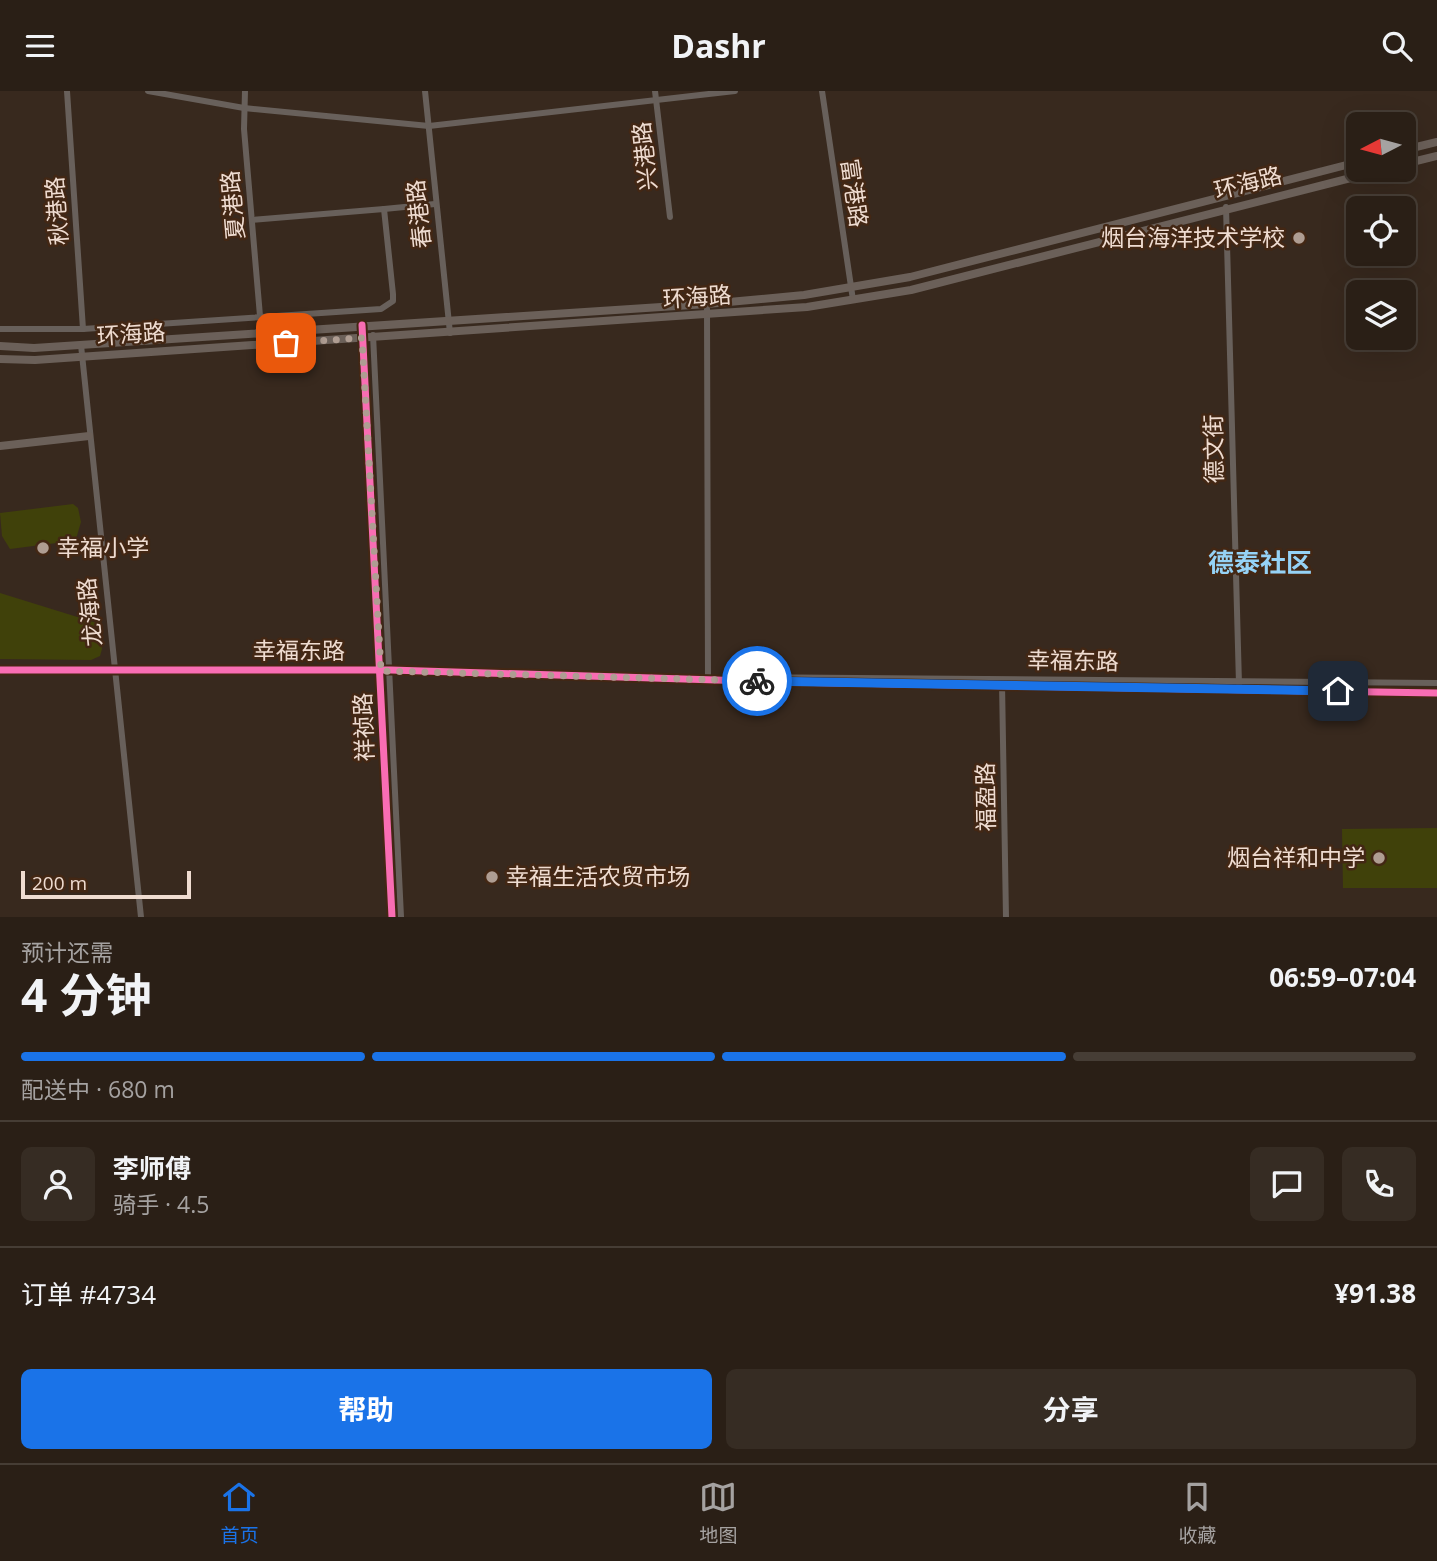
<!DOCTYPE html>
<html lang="zh">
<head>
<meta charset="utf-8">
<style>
  body { margin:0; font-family:"Open Sans","Noto Sans SC",sans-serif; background:#362c23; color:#f1f3f6; height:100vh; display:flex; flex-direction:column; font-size:26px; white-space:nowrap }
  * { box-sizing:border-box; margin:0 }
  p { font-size:23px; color:#a5a2a1 }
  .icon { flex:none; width:38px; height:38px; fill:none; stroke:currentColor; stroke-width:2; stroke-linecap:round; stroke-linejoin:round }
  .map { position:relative; height:826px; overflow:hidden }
  .side { display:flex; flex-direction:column; background:#2a1f16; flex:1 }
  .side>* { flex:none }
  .needle { width:46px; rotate:264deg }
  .tools { position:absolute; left:1346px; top:21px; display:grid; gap:14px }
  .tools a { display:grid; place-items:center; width:70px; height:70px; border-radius:10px; background:#2a1f16; box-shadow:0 7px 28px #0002,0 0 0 2px #463d35; font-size:35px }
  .scale { position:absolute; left:21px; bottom:18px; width:170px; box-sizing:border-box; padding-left:7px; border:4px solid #efdcd1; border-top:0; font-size:19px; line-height:24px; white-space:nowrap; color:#efdcd1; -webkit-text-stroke:5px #432714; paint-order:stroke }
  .pin { position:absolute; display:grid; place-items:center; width:60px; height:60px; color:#fff; margin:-30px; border-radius:14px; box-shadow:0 4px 10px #0006 }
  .courier { position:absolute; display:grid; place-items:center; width:70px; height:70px; margin:-35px; border:5px solid #1a73e8; border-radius:50%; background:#fff; color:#222; box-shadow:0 2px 9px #0007 }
  .overview em { font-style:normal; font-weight:700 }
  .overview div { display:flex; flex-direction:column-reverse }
  .overview { display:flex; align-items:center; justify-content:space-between; height:119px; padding:0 21px }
  h1 { font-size:46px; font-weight:700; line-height:52px }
  .bar { display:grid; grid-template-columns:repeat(4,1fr); gap:10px 7px; align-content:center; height:84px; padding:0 21px }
  .bar i { height:9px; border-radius:5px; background:#463d35 }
  .bar .active { background:#1a73e8 }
  .bar p { grid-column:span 4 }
  .line { display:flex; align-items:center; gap:18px; padding:0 21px; border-top:2px solid #463d35 }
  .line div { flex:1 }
  .round { display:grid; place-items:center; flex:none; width:74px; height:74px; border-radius:10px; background:#362c23 }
  .button { display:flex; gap:14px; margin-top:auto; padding:14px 21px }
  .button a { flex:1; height:80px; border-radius:10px; background:#1a73e8; color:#fff; font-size:28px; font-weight:700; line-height:80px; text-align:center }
  .button a+a { background:#362c23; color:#f1f3f6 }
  header { display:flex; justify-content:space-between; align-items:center; height:91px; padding:0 21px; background:#2a1f16; font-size:32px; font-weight:700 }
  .dock { display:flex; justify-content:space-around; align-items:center; height:98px; border-top:2px solid #463d35; background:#2a1f16; font-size:19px; color:#a5a2a1 }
  .dock a { display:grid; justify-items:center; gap:4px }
  .dock .active { color:#1a73e8 }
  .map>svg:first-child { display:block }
  .green { fill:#40410a }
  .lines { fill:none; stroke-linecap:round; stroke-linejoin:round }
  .minor { stroke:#68605b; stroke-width:6 }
  .major { stroke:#6b6059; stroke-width:8 }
  .cycleway-casing { stroke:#432714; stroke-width:11 }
  .cycleway { stroke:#f96db3; stroke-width:7 }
  .done { stroke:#af9d92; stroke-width:7; stroke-dasharray:0 12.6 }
  .route { stroke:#1a73e8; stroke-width:9 }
  .poi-dot { fill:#af9d92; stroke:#432714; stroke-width:2.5 }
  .labels { text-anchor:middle; stroke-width:5; stroke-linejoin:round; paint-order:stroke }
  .street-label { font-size:23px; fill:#efdcd1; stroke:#432714 }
  .poi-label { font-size:23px; fill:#efdcd1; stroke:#432714; text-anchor:end }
  .quarter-label { font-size:26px; font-weight:bold; fill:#95d2f6; stroke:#432714 }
</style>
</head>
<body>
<header><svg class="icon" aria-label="menu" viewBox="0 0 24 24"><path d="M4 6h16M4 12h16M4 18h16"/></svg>Dashr<svg class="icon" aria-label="search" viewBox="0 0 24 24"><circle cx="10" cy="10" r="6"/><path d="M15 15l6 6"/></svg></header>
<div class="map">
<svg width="1437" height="826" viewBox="0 0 1437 826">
  <rect width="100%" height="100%" fill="#38291e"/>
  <g class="green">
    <path d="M73 413 78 417 81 431 76 448 72 450 10 458 2 445 0 422Z"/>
    <path d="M0 502 100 533 102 558 100 565 91 569 0 568Z"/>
    <path d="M1437 737V797H1343L1342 738Z"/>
  </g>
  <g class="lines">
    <g class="minor">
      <path d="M67 0 83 238"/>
      <path d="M148 0 244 17 429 35 735 0"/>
      <path d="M245 0 244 38 260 225"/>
      <path d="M425 0 450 242"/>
      <path d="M655 0 670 126"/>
      <path d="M822 0 853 209"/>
      <path d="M1226 116 1239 593"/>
      <path d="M252 129 384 118"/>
      <path d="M707 218 708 588"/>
      <path d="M362 234 392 826"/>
      <path d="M0 238H83L381 218 393 210V203L384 118 435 113"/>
      <path d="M373 244 401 826"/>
      <path d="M81 254 141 826"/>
      <path d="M0 579H391L784 591 1437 602"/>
      <path d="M746 586 1437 592"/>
      <path d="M1002 592 1006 826"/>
    </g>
    <g class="major">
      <path d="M1404 59 1437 51"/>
      <path d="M1404 73 1437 65"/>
      <path d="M0 255 34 257 707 213 804 204 910 186 1358 71"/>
      <path d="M0 268 35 269 807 216 911 199 1382 79"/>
      <path d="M0 355 89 345"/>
    </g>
    <g class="cycleway-casing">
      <g id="cycleway">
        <path d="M362 234 392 826"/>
        <path d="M0 579H391L784 591 1437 602"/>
      </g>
    </g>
    <use href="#cycleway" class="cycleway"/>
  </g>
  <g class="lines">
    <path class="done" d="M286 252 362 247 381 580 757 590"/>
    <path class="route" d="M757 590 1338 600"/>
  </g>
  <g class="poi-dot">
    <circle cx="1299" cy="147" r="7"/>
    <circle cx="43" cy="457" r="7"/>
    <circle cx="1379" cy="767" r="7"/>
    <circle cx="492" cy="786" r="7"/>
  </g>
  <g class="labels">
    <g class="street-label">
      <text transform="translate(645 65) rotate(-96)" y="8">兴港路</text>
      <text transform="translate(1248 92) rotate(-14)" y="8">环海路</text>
      <text transform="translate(854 102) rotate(82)" y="8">富港路</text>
      <text transform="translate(233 114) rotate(-95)" y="8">夏港路</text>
      <text transform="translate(57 120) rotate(-94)" y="8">秋港路</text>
      <text transform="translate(419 123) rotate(-96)" y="8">春港路</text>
      <text transform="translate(697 206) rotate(-4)" y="8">环海路</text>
      <text transform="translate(131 243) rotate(-4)" y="8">环海路</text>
      <text transform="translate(1214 358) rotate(-91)" y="8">德文街</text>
      <text transform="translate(90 521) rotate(-96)" y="8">龙海路</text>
      <text x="299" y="568">幸福东路</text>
      <text transform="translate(1073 570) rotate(1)" y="8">幸福东路</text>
      <text transform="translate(364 636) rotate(-92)" y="8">祥祯路</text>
      <text transform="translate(986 706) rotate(-91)" y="8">福盈路</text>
    </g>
    <g class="poi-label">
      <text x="1285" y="155">烟台海洋技术学校</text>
      <text x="57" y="465" text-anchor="start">幸福小学</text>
      <text x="1365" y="775">烟台祥和中学</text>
      <text x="506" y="794" text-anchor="start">幸福生活农贸市场</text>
    </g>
    <g class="quarter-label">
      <text x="1260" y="481">德泰社区</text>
    </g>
  </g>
</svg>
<div class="tools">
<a><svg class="needle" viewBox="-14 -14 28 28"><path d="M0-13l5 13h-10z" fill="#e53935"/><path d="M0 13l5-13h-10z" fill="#a5a2a1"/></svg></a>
<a><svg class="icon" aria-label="locate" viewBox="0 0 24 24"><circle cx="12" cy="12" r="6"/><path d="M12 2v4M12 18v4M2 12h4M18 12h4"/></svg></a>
<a><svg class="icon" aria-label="layers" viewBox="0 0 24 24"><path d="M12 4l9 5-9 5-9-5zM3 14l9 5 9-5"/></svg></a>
</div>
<div class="scale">200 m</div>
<div class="pin" style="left:286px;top:252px;background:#ea580c"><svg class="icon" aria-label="bag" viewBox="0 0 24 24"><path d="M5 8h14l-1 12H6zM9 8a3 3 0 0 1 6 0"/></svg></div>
<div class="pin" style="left:1338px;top:600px;background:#1f2937"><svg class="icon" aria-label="home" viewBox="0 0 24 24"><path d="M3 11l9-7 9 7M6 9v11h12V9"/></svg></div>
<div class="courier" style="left:757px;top:590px"><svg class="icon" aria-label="bike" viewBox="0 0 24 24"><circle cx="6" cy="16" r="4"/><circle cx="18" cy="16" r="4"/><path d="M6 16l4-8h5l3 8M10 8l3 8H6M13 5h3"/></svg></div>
</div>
<section class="side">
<div class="overview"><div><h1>4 分钟</h1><p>预计还需</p></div><em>06:59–07:04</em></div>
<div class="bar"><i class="active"></i><i class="active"></i><i class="active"></i><i></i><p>配送中 · 680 m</p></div>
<div class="line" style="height:126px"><a class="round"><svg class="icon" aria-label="person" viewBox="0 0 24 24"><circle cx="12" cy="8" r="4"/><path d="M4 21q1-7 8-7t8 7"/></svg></a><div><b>李师傅</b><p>骑手 · 4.5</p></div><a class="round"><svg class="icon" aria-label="chat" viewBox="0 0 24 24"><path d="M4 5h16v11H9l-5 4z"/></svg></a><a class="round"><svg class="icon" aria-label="phone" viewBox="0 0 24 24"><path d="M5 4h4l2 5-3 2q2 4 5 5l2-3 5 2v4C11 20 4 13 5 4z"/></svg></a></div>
<div class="line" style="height:91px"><div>订单 #4734</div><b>¥91.38</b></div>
<div class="button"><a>帮助</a><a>分享</a></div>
</section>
<nav class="dock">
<a class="active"><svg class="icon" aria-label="home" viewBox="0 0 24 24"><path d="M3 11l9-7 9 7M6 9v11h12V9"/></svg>首页</a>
<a><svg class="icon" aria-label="map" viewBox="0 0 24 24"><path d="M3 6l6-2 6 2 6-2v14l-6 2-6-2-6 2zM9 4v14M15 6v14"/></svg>地图</a>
<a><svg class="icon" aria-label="saved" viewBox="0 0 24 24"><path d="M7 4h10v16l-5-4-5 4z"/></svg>收藏</a>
</nav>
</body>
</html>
